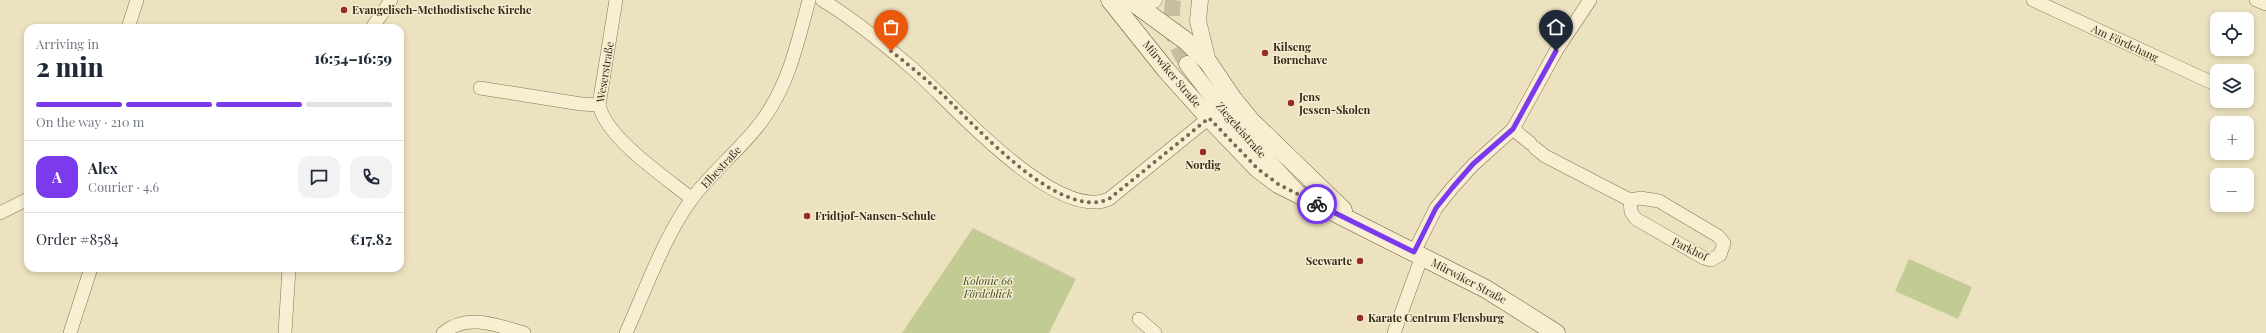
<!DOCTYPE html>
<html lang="en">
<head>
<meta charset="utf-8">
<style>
  body { margin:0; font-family:"Playfair Display",serif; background:#f2f2f3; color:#1f2937; height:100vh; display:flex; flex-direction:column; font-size:15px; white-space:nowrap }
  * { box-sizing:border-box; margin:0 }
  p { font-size:13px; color:#747a83 }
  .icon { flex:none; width:22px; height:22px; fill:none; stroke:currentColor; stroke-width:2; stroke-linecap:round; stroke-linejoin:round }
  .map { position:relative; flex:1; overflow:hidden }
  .drawer { position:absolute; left:24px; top:24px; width:380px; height:248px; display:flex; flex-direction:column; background:#fff; border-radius:12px; box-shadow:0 2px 6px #0003 }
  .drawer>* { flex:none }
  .controls { position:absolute; left:2210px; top:12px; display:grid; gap:8px }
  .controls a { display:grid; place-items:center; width:44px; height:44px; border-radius:8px; background:#fff; box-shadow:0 2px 6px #0003; font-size:20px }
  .pin { position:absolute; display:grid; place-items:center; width:34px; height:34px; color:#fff; margin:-41px -17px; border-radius:50% 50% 50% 0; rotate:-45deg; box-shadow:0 0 4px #0007 }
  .pin .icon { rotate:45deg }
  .courier { position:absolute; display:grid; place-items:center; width:40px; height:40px; margin:-20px; border:3px solid #7c3aed; border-radius:50%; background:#fff; color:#222; box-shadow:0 1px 5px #0007 }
  .headline em { font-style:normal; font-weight:800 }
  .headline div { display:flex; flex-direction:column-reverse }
  .headline { display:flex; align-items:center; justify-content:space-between; height:68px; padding:0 12px }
  h1 { font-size:26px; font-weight:800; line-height:30px }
  .bar { display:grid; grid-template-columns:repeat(4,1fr); gap:6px 4px; align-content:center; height:48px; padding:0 12px }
  .bar i { height:5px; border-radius:3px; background:#e0e1e3 }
  .bar .on { background:#7c3aed }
  .bar p { grid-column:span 4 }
  .line { display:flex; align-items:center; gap:10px; padding:0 12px; border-top:1px solid #e0e1e3 }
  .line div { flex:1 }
  .round { display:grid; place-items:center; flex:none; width:42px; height:42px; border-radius:12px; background:#f2f2f3 }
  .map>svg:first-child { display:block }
  .green { fill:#c2cb94 }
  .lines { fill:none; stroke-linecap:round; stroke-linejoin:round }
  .tertiary-tunnel { stroke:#c8bd9e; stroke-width:16; stroke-dasharray:16 8; stroke-linecap:butt }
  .minor-casing { stroke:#867358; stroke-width:14 }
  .tertiary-casing { stroke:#867358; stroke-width:17 }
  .secondary-casing { stroke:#67543b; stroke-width:19 }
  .minor { stroke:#f8efd2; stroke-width:13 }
  .tertiary { stroke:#f8efd2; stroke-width:16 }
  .secondary { stroke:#f8efd2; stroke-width:18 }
  .done { stroke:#756a55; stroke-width:4; stroke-dasharray:0 7.2 }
  .route { stroke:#7c3aed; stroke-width:5 }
  .poi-dot { fill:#942d29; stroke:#f5eccf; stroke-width:1.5 }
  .labels { text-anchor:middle; stroke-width:3; stroke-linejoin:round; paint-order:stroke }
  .poi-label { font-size:11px; font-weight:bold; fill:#352a1c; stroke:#f5eccf; text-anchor:start }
  .street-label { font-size:11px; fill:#352a1c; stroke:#f5eccf }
  .park-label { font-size:11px; font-style:italic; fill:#435123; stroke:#f5eccf }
</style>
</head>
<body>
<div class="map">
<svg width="2266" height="333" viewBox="0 0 2266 333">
  <rect width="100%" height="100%" fill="#ede2bf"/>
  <g class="green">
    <path d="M973 228 1076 279 1049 333H902Z"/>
    <path d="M1909 259 1972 287 1958 319 1895 291Z"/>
  </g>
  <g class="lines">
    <path class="tertiary-tunnel" d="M1173 0C1170 25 1173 43 1187 64"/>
    <g class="minor-casing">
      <g id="minor">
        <path d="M616 0 599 105C607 139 665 177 692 199"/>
        <path d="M822 0C854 19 884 44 912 68 950 101 1055 223 1109 199L1209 118"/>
        <path d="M2033 0 2217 85"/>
        <path d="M2256 0 2266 4"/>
        <path d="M128 28 137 0"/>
        <path d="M372 28 391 0"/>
        <path d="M480 88 581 104 599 105"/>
        <path d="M1513 129 1530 143"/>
        <path d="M1535 148 1545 156 1630 200 1640 198 1659 201 1718 236 1724 243 1720 255 1711 260 1704 258 1636 219 1631 212 1630 200"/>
        <path d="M0 213 28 199"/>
        <path d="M1414 252 1436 208 1453 187 1473 165 1513 129 1556 51 1590 0"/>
        <path d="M1139 319 1155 333"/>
        <path d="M70 333 91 268"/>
        <path d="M285 333 289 268"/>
        <path d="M443 333C468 313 496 325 524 333"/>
        <path d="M626 333C646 289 663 239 691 200 713 170 743 148 764 118 789 83 798 41 809 0"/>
        <path d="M1394 333 1422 256"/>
      </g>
    </g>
    <g class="tertiary-casing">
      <g id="tertiary">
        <path d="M1132 0H1154"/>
        <path d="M1200 0 1198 21 1208 62"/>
        <path d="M1187 64 1226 115 1295 190"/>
      </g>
    </g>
    <g class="secondary-casing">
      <g id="secondary">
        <path d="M1110 0 1166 70 1209 118 1258 169 1278 184 1486 289 1556 333"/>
        <path d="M1130 0 1186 41 1208 62 1233 99 1251 121 1343 210"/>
      </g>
    </g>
    <use href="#minor" class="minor"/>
    <use href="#tertiary" class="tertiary"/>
    <use href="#secondary" class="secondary"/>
  </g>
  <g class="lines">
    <path class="done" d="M891 51C909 65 927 80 944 96 977 127 1059 221 1109 199L1209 118 1258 169 1278 184 1317 204"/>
    <path class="route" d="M1317 204 1414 252 1436 208 1453 187 1473 164 1513 129 1556 51"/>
  </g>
  <g class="poi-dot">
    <circle cx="344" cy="10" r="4"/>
    <circle cx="1265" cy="53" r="4"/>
    <circle cx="1291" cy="103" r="4"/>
    <circle cx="1203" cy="152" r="4"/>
    <circle cx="807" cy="216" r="4"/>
    <circle cx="1360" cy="261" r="4"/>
    <circle cx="1360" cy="318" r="4"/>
  </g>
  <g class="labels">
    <g class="poi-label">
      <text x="352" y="14">Evangelisch-Methodistische Kirche</text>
      <text x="1273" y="51">Kilseng<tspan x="1273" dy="13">Børnehave</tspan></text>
      <text x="1299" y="101">Jens<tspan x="1299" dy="13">Jessen-Skolen</tspan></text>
      <text x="1203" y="169" text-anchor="middle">Nordig</text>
      <text x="815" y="220">Fridtjof-Nansen-Schule</text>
      <text x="1352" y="265" text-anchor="end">Seewarte</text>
      <text x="1368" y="322">Karate Centrum Flensburg</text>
    </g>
    <g class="street-label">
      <text transform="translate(2125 43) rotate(25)" y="4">Am Fördehang</text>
      <text transform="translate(605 72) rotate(-81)" y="4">Weserstraße</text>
      <text transform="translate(1172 74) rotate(50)" y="4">Mürwiker Straße</text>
      <text transform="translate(1241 130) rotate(49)" y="4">Ziegeleistraße</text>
      <text transform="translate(721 167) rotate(-47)" y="4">Elbestraße</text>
      <text transform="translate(1690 249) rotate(26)" y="4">Parkhof</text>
      <text transform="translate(1469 281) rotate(28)" y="4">Mürwiker Straße</text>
    </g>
    <g class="park-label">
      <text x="988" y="285">Kolonie 66<tspan x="988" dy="13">Fördeblick</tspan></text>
    </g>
  </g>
</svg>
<div class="controls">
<a><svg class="icon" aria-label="locate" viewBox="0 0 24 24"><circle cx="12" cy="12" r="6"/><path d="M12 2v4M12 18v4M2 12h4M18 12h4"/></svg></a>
<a><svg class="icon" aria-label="layers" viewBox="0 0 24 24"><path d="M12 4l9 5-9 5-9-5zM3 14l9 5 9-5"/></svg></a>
<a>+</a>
<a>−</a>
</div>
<div class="pin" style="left:891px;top:51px;background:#ea580c"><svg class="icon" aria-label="bag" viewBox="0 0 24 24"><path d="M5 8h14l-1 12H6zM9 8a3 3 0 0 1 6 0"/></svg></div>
<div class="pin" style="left:1556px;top:51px;background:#1f2937"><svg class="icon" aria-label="home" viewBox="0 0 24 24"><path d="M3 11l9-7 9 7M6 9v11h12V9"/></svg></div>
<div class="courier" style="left:1317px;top:204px"><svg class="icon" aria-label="bike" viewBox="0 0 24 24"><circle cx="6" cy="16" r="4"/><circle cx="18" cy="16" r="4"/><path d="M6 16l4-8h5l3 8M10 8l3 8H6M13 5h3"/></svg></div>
<section class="drawer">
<div class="headline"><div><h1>2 min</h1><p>Arriving in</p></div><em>16:54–16:59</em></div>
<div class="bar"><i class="on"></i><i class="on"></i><i class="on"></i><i></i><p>On the way · 210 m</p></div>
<div class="line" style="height:72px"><b class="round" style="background:#7c3aed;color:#fff">A</b><div><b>Alex</b><p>Courier · 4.6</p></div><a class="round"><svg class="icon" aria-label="chat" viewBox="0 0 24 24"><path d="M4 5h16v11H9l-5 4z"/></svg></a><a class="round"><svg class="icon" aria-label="phone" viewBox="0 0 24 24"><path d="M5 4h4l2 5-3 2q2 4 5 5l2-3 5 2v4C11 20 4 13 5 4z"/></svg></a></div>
<div class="line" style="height:52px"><div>Order #8584</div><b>€17.82</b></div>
</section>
</div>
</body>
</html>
